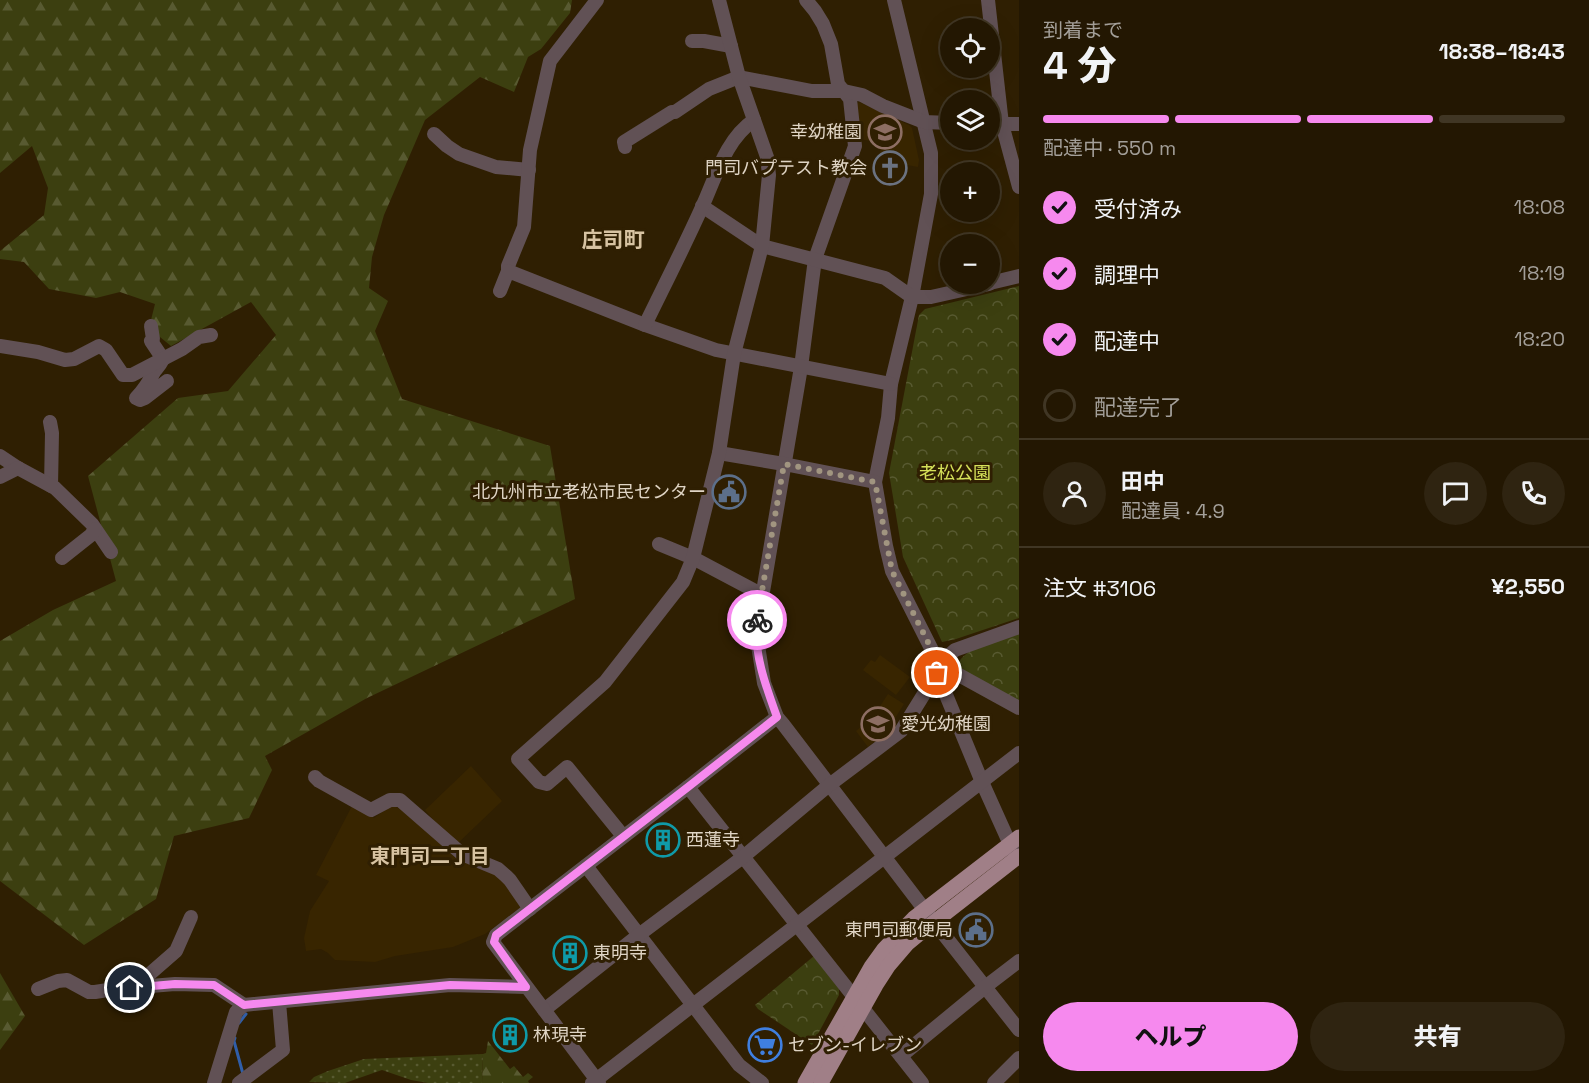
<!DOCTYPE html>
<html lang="ja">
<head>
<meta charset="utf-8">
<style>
  body { margin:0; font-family:"Space Grotesk","Noto Sans JP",sans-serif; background:#2f2411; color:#f1f3f6; height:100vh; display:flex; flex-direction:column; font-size:22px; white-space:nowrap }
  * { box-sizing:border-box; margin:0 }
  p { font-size:20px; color:#a39f99 }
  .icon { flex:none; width:33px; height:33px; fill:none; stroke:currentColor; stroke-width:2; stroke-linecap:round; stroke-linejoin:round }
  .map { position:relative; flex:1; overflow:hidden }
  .sheet { display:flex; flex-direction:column; background:#231702; width:570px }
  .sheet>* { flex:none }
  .controls { position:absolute; left:940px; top:18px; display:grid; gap:12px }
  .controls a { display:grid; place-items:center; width:60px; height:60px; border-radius:50%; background:#231702; box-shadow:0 6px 24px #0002,0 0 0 2px #403624; font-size:30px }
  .pin { position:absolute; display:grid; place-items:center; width:51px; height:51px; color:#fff; margin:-26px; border:3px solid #fff; border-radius:50%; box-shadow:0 2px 6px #0007 }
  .courier { position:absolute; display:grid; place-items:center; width:60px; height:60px; margin:-30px; border:4px solid #f689ee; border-radius:50%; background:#fff; color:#222; box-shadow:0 2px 8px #0007 }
  .head em { font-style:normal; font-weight:800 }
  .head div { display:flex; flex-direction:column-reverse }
  .head { display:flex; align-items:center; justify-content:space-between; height:102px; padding:0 24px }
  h1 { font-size:39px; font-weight:800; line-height:45px }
  .bar { display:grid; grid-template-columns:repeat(4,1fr); gap:9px 6px; align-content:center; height:72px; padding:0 24px }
  .bar i { height:8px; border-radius:4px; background:#403624 }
  .bar .selected { background:#f689ee }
  .bar p { grid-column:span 4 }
  .line { display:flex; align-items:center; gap:15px; padding:0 24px; border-top:2px solid #403624 }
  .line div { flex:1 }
  .round { display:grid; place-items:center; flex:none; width:63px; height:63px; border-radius:32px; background:#2f2411 }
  ol { padding:0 24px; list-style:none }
  li { display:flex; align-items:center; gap:18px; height:66px }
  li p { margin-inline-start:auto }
  li .icon { padding:6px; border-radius:50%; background:#f689ee; color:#111; stroke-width:4 }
  li:last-child { color:#a39f99 }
  li i { width:33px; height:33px; border:3px solid #403624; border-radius:50% }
  .button { display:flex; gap:12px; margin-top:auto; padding:12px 24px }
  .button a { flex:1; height:69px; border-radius:36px; background:#f689ee; color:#111; font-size:24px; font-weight:800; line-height:69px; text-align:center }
  .button a+a { background:#2f2411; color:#f1f3f6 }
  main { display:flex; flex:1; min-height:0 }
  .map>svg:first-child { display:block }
  .built { fill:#382500 }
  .grass { fill:url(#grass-dots) }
  .forest { fill:url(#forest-firs) }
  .park { fill:url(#park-crowns) }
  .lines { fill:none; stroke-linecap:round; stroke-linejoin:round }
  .stream { stroke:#305ea8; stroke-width:3 }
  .minor { stroke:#615155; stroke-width:14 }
  .major { stroke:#a07f87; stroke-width:15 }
  .done { stroke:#a19580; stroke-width:6; stroke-dasharray:0 10.8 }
  .route { stroke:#f689ee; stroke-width:8 }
  .labels { text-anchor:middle; stroke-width:6; stroke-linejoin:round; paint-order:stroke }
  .poi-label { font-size:18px; fill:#dfd4c4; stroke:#2f1f02; text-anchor:start }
  .park-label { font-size:18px; fill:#d6e159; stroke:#2f1f02 }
  .neighbourhood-label { font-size:20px; font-weight:bold; fill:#d7c3a2; stroke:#2f1f02 }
  .quarter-label { font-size:21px; font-weight:bold; fill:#d7c3a2; stroke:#2f1f02 }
</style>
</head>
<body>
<main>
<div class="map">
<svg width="1019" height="1083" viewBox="0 0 1019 1083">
  <defs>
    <pattern id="grass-dots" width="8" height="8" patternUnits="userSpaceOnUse" patternTransform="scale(1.5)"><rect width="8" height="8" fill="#3c3f10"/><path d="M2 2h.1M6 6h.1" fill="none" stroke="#585a31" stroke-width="1.8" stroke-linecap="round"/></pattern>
    <pattern id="forest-firs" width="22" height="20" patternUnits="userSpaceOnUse" patternTransform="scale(1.5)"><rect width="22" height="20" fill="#3c3f10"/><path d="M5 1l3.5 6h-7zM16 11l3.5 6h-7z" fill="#585a31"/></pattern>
    <pattern id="park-crowns" width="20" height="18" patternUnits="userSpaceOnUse" patternTransform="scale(1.5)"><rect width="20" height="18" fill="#3c3f10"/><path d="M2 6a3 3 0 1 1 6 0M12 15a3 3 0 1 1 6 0" fill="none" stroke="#585a31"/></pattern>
  </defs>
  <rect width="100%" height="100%" fill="#2f1f02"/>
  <g class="built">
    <path d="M859 102 909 125 912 128 919 160 918 167 879 160 881 142 856 139 855 105Z"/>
    <path d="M880 655 910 677 896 695 863 670 871 660 875 662Z"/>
    <path d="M888 694 904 704 887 731 868 747 856 731 873 717Z"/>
    <path d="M471 766 502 801 456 845 495 871 524 905 485 934 453 947 395 956 375 962 335 960 328 953 321 949 306 951 304 938 310 911 329 881 316 875 353 804 374 818 392 805 398 808 414 818 441 829 425 810Z"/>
  </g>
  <path class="grass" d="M483 1054 482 1083H428L411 1080 382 1070 345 1083 309 1082 314 1077 328 1071 364 1059Z"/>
  <g class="forest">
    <path d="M0 0H572L570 13 541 49 528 57 514 92 480 77 425 120 384 215 372 257 369 288 388 301 375 331 402 399 550 446 575 599 367 698 265 756 272 770 249 818 174 836 156 899 84 945 0 881V641L53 610 116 581 88 476 178 398 228 391 276 335 251 302 171 346 149 328 155 304 120 292 96 298 49 289 24 262 0 259V251L44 215 48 188 32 146 0 173Z"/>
    <path d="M0 973 25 1016 0 1050Z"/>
    <path d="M488 1041 510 1069 514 1066 523 1077 528 1073 533 1077 528 1081 529 1083H482L483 1054 486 1053Z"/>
  </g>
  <g class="park">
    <path d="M1019 286V618L956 639 942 642 903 557 889 473 919 315 925 309Z"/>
    <path d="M1019 633V702L967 673 961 668 959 662C967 647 1003 638 1019 633Z"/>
    <path d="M814 956 839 989V995L812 1045 758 1009 755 1005Z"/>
  </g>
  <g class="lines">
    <g class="stream">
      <path d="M239 1023 246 1014"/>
      <path d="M235 1038 234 1041 243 1074 242 1075"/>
    </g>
    <g class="minor">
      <path d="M806 0 815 11 823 24 831 44 838 84 850 99 855 146 815 259 801 367 756 633 764 683 777 717 783 724 934 922 1019 1030"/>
      <path d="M894 0 931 153V194L912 297 891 384 888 418 875 482 886 546 892 571 939 664 1019 708"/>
      <path d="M988 0 1002 124 1019 187"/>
      <path d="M692 41H704L731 46"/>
      <path d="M990 124H1019"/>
      <path d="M434 134 447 146 459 154 496 167 529 170"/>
      <path d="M625 147 624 142 672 112H675L709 89 739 77 812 91H844L862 95 883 106 924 122 951 123"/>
      <path d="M702 206 762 246 885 278 912 297H931L989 284"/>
      <path d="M508 271V266L524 227 530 150 550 61 597 0"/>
      <path d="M990 283 1019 276"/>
      <path d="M500 291 508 271 645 325 716 350 891 384"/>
      <path d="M645 325C664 286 684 247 702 207 716 177 725 140 754 120"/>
      <path d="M151 326 153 339 151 341 163 359C160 365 157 368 154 372 149 382 144 390 136 398L140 400 145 398 167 381"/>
      <path d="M0 346 38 352 65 360 74 359 99 346 106 350 123 375H132L182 349 199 337 211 335"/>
      <path d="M50 422 52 433 51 486"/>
      <path d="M719 453 784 464 875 482"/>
      <path d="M0 456 18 468 55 488 92 524 111 552"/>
      <path d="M0 477 18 468"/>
      <path d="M659 544 693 558 761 594"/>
      <path d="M62 558 91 535 95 529"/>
      <path d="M937 673 982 782 1014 853"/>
      <path d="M315 777 319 781 371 810 390 800H400L462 854 498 869 506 876 510 880 530 909"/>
      <path d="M688 787 922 1083"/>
      <path d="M623 836 567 767 547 784 539 782 518 759 605 682 683 582 693 558 719 453 734 354 762 246 769 175 767 157 739 77 719 0"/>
      <path d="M586 866 739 1065 762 1083"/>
      <path d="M133 988 135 984 145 978 176 951 191 917"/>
      <path d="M38 989 58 981 67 980 89 992H95L114 989 175 984 214 985 244 1005"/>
      <path d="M544 1010 640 934 743 857 828 786 901 731 937 673 939 664 955 650 1019 627"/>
      <path d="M901 1056 985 987 1019 961"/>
      <path d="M214 1083 236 1012 244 1005 450 985 526 987"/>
      <path d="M239 1083 283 1050 279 1002"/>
      <path d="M592 1083 1019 753"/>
      <path d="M599 1083 493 942 496 935 688 787 777 717"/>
      <path d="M994 1083 1019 1058"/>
    </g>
    <g class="major">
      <path d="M805 1083 871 967 884 949 914 918 1019 837"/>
      <path d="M821 1083 876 985 889 965 907 944 924 930 1019 856"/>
    </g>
  </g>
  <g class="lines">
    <path class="done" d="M757 620 784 464 875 482 892 571 939 664 937 673"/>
    <path class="route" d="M130 988 175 984 214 985 244 1005 450 985 526 987 494 942 496 935 688 787 777 717C766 687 753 652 757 620"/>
  </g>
  <defs>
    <g id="school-ring" transform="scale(1.725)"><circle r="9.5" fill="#2f1f02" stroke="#8d6e63" stroke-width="1.5"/><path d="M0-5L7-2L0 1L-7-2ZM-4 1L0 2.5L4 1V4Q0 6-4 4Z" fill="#8d6e63"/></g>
    <g id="church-ring" transform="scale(1.725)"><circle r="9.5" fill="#2f1f02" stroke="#6b7280" stroke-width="1.5"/><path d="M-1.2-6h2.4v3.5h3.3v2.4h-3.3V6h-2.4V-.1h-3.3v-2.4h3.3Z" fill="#6b7280"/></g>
    <g id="civic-ring" transform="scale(1.725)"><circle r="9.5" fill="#2f1f02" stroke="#5c6f8a" stroke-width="1.5"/><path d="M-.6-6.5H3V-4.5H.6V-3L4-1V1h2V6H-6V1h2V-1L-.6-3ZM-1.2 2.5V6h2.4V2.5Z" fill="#5c6f8a"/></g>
    <g id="building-ring" transform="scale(1.725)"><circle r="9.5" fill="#2f1f02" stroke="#0f9aa8" stroke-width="1.5"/><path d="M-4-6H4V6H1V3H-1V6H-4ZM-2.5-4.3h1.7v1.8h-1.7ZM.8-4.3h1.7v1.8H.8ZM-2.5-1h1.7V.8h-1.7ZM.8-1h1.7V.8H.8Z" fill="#0f9aa8"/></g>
    <g id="supermarket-ring" transform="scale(1.725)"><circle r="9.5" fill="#2f1f02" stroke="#3f7fe0" stroke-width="1.5"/><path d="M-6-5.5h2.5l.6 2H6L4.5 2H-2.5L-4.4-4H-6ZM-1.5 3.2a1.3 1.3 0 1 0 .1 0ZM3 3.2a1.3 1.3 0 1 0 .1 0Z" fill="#3f7fe0"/></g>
  </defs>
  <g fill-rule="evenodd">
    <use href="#school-ring" x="885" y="132"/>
    <use href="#church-ring" x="890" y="168"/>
    <use href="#civic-ring" x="729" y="492"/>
    <use href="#school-ring" x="878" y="724"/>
    <use href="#building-ring" x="663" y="840"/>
    <use href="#civic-ring" x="976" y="930"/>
    <use href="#building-ring" x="570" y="953"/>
    <use href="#building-ring" x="510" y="1035"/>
    <use href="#supermarket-ring" x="765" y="1045"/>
  </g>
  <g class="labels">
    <g class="poi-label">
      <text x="862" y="138" text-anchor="end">幸幼稚園</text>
      <text x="867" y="174" text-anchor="end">門司バプテスト教会</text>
      <text x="706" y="498" text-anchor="end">北九州市立老松市民センター</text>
      <text x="901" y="730">愛光幼稚園</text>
      <text x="686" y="846">西蓮寺</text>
      <text x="953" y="936" text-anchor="end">東門司郵便局</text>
      <text x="593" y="959">東明寺</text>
      <text x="533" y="1041">林現寺</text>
      <text x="788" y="1051">セブン-イレブン</text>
    </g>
    <g class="park-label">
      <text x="955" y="479">老松公園</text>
    </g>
    <g class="neighbourhood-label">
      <text x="430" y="863">東門司二丁目</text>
    </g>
    <g class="quarter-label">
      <text x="613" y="247">庄司町</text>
    </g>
  </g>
</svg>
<div class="controls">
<a><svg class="icon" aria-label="locate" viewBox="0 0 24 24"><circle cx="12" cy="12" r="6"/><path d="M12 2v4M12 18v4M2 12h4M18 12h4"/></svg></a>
<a><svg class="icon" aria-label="layers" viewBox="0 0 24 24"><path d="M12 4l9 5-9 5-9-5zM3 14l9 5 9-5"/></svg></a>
<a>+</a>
<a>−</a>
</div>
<div class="pin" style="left:937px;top:673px;background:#ea580c"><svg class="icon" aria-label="bag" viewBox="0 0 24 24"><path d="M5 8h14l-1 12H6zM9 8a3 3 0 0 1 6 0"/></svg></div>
<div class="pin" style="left:130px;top:988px;background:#1f2937"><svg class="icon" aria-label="home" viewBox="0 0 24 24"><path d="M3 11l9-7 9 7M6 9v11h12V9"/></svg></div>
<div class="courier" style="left:757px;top:620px"><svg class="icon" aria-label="bike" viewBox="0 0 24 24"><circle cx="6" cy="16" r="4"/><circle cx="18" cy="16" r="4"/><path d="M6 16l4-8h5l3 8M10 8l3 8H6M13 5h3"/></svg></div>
</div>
<section class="sheet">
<div class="head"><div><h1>4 分</h1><p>到着まで</p></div><em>18:38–18:43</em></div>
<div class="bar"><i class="selected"></i><i class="selected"></i><i class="selected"></i><i></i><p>配達中 · 550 m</p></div>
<ol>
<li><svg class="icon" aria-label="check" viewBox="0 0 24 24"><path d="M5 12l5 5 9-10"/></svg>受付済み<p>18:08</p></li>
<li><svg class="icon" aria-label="check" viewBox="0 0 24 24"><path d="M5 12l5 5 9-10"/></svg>調理中<p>18:19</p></li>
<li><svg class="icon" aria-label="check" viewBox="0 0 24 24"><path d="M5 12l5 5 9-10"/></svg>配達中<p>18:20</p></li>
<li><i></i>配達完了</li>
</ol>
<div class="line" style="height:108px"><a class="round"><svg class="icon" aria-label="person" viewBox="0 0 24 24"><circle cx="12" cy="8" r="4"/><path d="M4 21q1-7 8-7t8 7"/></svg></a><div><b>田中</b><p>配達員 · 4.9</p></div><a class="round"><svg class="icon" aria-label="chat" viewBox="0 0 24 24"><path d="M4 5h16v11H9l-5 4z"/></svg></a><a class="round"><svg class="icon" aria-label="phone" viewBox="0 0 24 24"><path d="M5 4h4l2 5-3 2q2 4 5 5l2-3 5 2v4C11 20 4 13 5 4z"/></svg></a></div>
<div class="line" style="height:78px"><div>注文 #3106</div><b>¥2,550</b></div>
<div class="button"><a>ヘルプ</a><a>共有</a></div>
</section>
</main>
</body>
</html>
